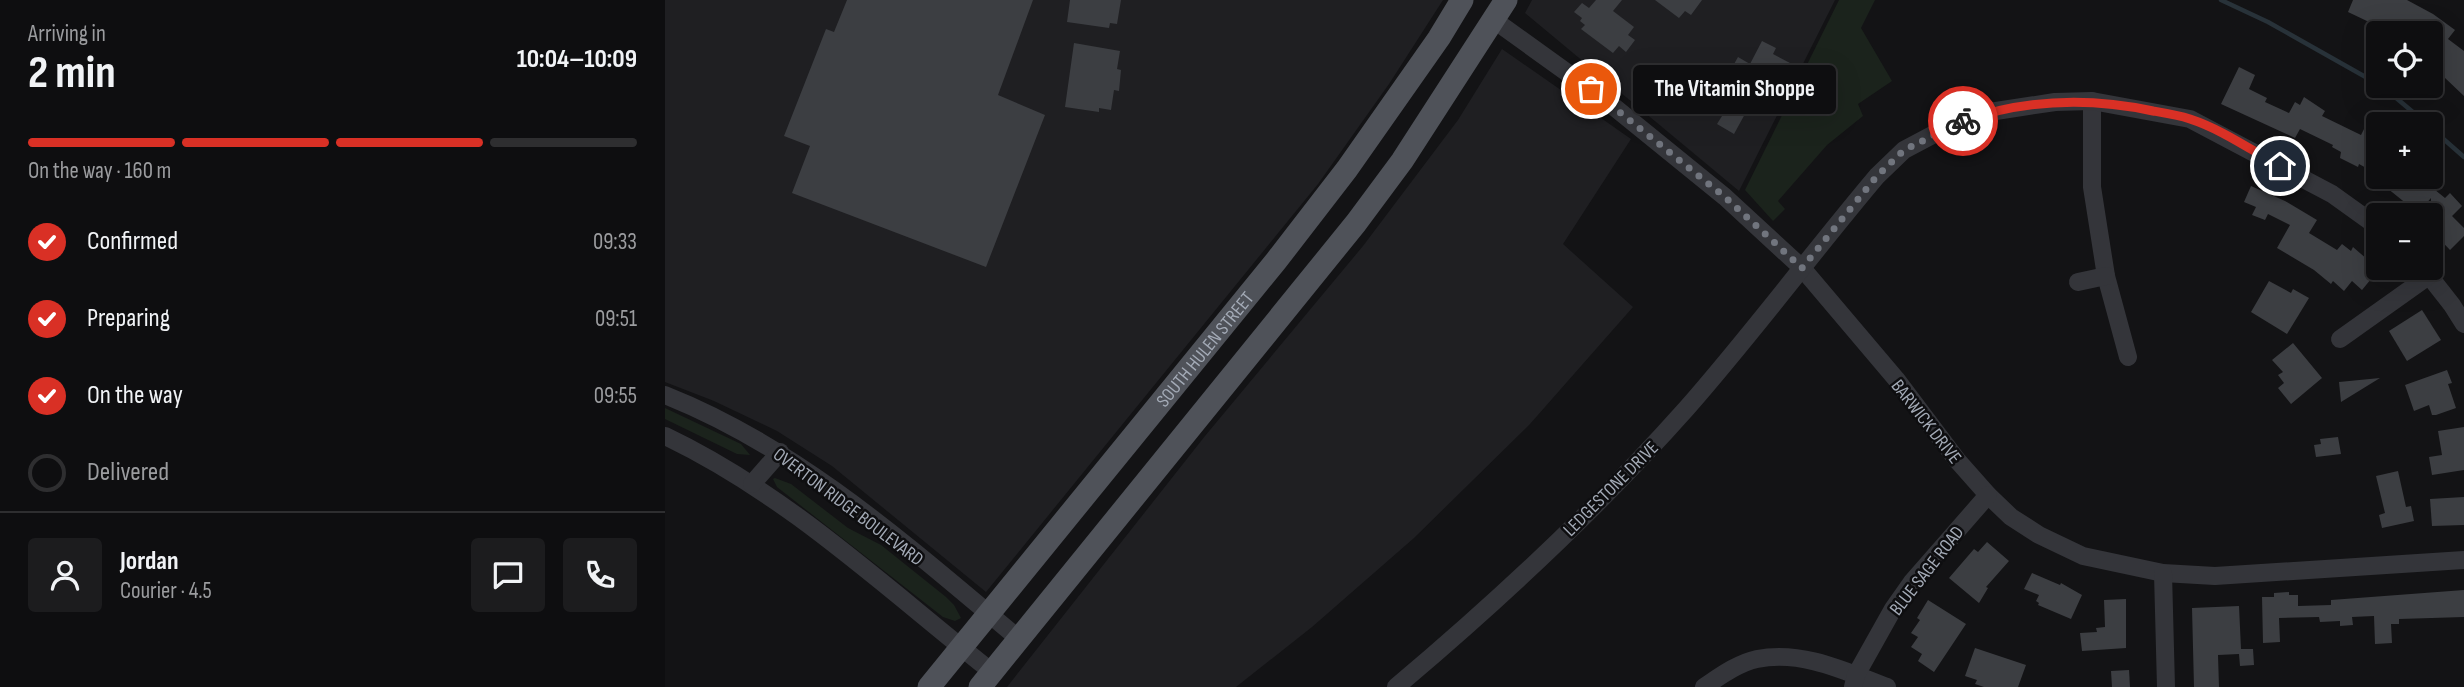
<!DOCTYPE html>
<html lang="en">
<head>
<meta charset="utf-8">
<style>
  body { margin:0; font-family:"Sofia Sans Condensed",sans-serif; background:#1c1c1e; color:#f1f3f6; height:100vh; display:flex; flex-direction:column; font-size:26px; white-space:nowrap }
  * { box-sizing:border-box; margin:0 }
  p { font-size:23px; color:#9b9c9f }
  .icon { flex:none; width:38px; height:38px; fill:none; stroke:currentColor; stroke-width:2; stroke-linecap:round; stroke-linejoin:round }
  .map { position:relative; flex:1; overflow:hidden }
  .panel { display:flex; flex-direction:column; background:#0e0e10; width:665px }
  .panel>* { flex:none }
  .buttons { position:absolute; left:1701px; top:21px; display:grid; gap:14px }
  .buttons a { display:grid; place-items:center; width:77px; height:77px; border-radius:7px; background:#0e0e10; box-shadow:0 7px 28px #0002,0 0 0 2px #2e2e30; font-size:35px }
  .pin { position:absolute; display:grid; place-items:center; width:60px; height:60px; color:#fff; margin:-30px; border:4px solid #fff; border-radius:50%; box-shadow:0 2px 7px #0007 }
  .courier { position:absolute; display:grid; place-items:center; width:70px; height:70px; margin:-35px; border:5px solid #d93025; border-radius:50%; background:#fff; color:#222; box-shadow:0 2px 9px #0007 }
  .bubble { position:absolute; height:49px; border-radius:7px; background:#0e0e10; box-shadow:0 7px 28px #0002,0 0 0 2px #2e2e30; font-size:23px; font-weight:700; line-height:49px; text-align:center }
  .summary em { font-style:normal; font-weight:700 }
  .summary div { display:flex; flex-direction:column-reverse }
  .summary { display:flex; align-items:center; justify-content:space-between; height:119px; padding:0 28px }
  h1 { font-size:46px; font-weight:700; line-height:52px }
  .bar { display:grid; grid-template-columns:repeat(4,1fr); gap:10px 7px; align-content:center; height:84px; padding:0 28px }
  .bar i { height:9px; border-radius:5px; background:#2e2e30 }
  .bar .selected { background:#d93025 }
  .bar p { grid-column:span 4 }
  .line { display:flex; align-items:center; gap:18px; padding:0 28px; border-top:2px solid #2e2e30 }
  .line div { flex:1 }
  .round { display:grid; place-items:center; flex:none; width:74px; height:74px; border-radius:7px; background:#1c1c1e }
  ol { padding:0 28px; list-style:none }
  li { display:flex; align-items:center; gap:21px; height:77px }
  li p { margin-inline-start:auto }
  li .icon { padding:7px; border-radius:50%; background:#d93025; color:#fff; stroke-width:4 }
  li:last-child { color:#9b9c9f }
  li i { width:38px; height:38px; border:4px solid #2e2e30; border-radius:50% }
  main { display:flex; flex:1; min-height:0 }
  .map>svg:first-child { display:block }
  .built { fill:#1f1f22 }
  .green { fill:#1b231c }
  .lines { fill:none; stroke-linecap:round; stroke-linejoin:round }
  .stream { stroke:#283239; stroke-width:4.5 }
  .building { fill:#3c3e42 }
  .minor { stroke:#34353a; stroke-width:18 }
  .major { stroke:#4f5259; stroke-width:23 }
  .done { stroke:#71757e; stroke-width:7; stroke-dasharray:0 12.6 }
  .route { stroke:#d93025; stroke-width:9 }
  .labels { text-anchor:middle; stroke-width:5; stroke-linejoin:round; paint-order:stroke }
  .street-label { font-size:19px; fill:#a3aab6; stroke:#0e0e10 }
</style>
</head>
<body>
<main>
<section class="panel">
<div class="summary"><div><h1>2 min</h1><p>Arriving in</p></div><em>10:04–10:09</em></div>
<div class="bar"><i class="selected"></i><i class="selected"></i><i class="selected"></i><i></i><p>On the way · 160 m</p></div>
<ol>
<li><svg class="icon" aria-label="check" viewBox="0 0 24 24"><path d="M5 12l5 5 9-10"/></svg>Confirmed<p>09:33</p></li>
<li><svg class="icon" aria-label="check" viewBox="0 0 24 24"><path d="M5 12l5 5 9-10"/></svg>Preparing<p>09:51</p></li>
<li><svg class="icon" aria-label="check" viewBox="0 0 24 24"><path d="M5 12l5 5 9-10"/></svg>On the way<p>09:55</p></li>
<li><i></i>Delivered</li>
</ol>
<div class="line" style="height:126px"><a class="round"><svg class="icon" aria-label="person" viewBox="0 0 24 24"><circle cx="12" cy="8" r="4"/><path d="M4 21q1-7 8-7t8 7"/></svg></a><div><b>Jordan</b><p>Courier · 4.5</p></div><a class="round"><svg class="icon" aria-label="chat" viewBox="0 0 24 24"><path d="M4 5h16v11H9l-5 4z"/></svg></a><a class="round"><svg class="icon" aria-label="phone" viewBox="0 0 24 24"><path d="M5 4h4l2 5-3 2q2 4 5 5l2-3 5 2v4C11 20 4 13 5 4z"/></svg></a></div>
</section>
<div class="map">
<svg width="1799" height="687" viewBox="0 0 1799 687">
  <rect width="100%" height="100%" fill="#131315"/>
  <g class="built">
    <path d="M0 0H778L724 84 653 184 321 592 167 466 112 431 49 401 0 382Z"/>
    <path d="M867 0H1170L1074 191 860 13Z"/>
    <path d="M837 49 966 139 898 244 968 307 865 424 749 538 647 627 571 687H342L540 436 698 246 793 120Z"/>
  </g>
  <g class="green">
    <path d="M1174 0H1210L1196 28 1227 81 1193 104 1198 116 1162 145 1113 201 1120 209 1108 221 1080 190Z"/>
    <path d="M0 408 76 444 85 455 72 454 0 419Z"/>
    <path d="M110 478 126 484 183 528 216 545 281 597 289 605 296 618 290 621 278 617 112 487 108 479Z"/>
  </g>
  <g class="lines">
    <g class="stream">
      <path d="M1556 0 1603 22 1713 84"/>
      <path d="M1717 86 1762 124"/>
      <path d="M1766 128 1799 157"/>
    </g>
  </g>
  <g class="building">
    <path d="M182 0H368L333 95 380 115 321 267 127 193 145 146 119 136 161 29 169 32Z"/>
    <path d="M405 0H456L452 24 445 23 444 28 402 22Z"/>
    <path d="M931 0H957L948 11 969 27 963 35 970 40 961 52 954 46 948 53 916 29 920 25 915 21 917 18 909 12 917 3 924 8Z"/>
    <path d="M990 0H1037L1026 15 1020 11 1014 18Z"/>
    <path d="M1688 0H1742L1768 14 1790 30 1783 39 1799 51V96L1779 77 1766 95V33H1713V37L1700 30 1704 22 1683 12Z"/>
    <path d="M1097 41 1111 48 1108 54 1125 63 1108 95 1105 93 1097 108 1086 103 1069 134 1052 124 1057 116 1042 108 1062 72 1064 73 1073 57 1085 64Z"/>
    <path d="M409 43 455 51 452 69 456 70 454 91 449 90 446 110 434 108V112L400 107Z"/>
    <path d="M1574 67 1590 75 1584 89 1602 98 1600 102 1624 113 1630 102 1635 105 1639 97 1660 111 1657 116 1696 135 1705 117 1713 121V150L1703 169 1694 164 1693 167 1675 158 1676 152 1667 147 1668 145 1635 129 1630 138 1556 104Z"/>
    <path d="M1731 177H1754L1780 198 1785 193 1797 206 1787 216 1799 228V236L1785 250 1766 230V198L1753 213 1722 188Z"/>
    <path d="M1586 186 1620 201 1652 220 1644 233 1672 250 1677 244 1686 251 1688 247 1703 260 1700 263 1711 273 1697 290 1687 281 1679 291 1668 281 1666 284 1649 270 1612 248 1625 225 1603 214 1600 220 1587 215 1591 207 1579 202Z"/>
    <path d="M1604 281 1626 293 1628 289 1644 298 1622 334 1586 312Z"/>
    <path d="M1757 310 1776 340 1742 361 1724 331Z"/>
    <path d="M1628 343 1657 378 1626 404 1613 388 1619 383 1613 375 1618 372 1607 360Z"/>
    <path d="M1782 370 1787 383 1783 384 1791 408 1771 415H1767L1764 405 1749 411 1740 385Z"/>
    <path d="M1715 378 1676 402 1674 382Z"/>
    <path d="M1799 427V470L1767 475 1764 457 1777 455 1773 431Z"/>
    <path d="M1673 437 1676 454 1651 457 1649 445 1656 444 1655 439Z"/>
    <path d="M1733 471 1741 507 1746 506 1749 521 1717 528 1714 515 1720 513 1711 476Z"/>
    <path d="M1799 497V525L1767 526 1765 499Z"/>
    <path d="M1322 542 1344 561 1321 587 1323 588 1314 603 1284 578 1309 549 1313 552Z"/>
    <path d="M1367 573 1395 585 1396 583 1417 595 1406 619 1373 605 1374 603 1371 601 1374 595 1359 589Z"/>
    <path d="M1799 590V617L1734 619V624H1726L1727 643 1710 644 1709 616 1687 617 1688 625 1675 626V621L1655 622 1654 617 1614 618 1615 642 1598 643 1597 597H1609V593L1624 592V595H1633V606L1666 605V600Z"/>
    <path d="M1461 599V648L1417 651 1415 633 1432 632 1431 628 1440 627 1439 600Z"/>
    <path d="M1263 600 1301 624 1269 672 1253 661 1257 654 1246 647 1253 637 1246 633 1255 620 1252 618Z"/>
    <path d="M1574 606 1576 649H1588L1589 665 1575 666 1574 654 1553 655 1554 687H1529L1527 608Z"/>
    <path d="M1310 648 1361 665 1353 687H1319L1310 684 1312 680 1300 676Z"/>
    <path d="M1464 670 1465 687H1447L1446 671Z"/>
  </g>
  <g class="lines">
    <g class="minor">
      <path d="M829 20 943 102 1060 197 1137 268 1231 379 1292 460 1323 495 1346 517 1374 535 1418 556 1498 573 1550 576 1799 560"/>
      <path d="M1427 101V187L1441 276 1463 357"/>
      <path d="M1758 268 1787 305 1799 324"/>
      <path d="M1413 282 1441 276"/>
      <path d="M1675 339 1765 275"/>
      <path d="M0 395C134 448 245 548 354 639"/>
      <path d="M0 436C122 494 222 589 327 672"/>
      <path d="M87 484 115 452"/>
      <path d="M1498 573 1501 687"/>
      <path d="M731 687C833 601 932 509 1021 409 1087 334 1147 253 1212 176L1239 150 1290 123 1318 113 1390 102 1427 101 1525 119 1667 194 1713 227"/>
      <path d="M1039 687C1054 677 1073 663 1092 659 1137 650 1180 671 1222 687"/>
      <path d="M1188 687 1191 675 1228 609 1247 582 1323 495"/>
    </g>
    <g class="major">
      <path id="s1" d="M264 687 611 261 682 169 774 38 797 0"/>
      <path d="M315 687 691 223 737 161 841 0"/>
    </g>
  </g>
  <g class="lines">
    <path class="done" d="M926 89 1060 197 1137 268 1212 176 1239 150 1298 121"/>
    <path class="route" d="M1298 121C1361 99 1423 97 1488 111 1500 113 1513 115 1525 119 1556 129 1586 150 1615 166"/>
  </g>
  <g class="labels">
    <g class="street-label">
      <text dy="7" stroke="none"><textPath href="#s1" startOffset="436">SOUTH HULEN STREET</textPath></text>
      <text transform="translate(1262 421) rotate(52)" y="7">BARWICK DRIVE</text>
      <text transform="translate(945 488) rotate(-45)" y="7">LEDGESTONE DRIVE</text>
      <text transform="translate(184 506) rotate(37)" y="7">OVERTON RIDGE BOULEVARD</text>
      <text transform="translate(1261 570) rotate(-52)" y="7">BLUE SAGE ROAD</text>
    </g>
  </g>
</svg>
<div class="buttons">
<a><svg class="icon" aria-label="locate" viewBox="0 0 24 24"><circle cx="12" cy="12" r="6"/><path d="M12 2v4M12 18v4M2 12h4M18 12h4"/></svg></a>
<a>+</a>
<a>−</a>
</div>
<div class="pin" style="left:926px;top:89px;background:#ea580c"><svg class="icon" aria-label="bag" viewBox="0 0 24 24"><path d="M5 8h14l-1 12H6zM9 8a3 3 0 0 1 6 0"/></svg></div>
<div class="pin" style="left:1615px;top:166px;background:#1f2937"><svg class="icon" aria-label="home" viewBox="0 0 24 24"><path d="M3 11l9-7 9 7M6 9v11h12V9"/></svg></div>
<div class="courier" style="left:1298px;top:121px"><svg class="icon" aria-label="bike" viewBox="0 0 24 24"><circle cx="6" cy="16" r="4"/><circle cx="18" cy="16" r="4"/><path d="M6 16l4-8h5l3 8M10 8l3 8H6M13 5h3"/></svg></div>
<div class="bubble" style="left:968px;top:65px;width:203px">The Vitamin Shoppe</div>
</div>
</main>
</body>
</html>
